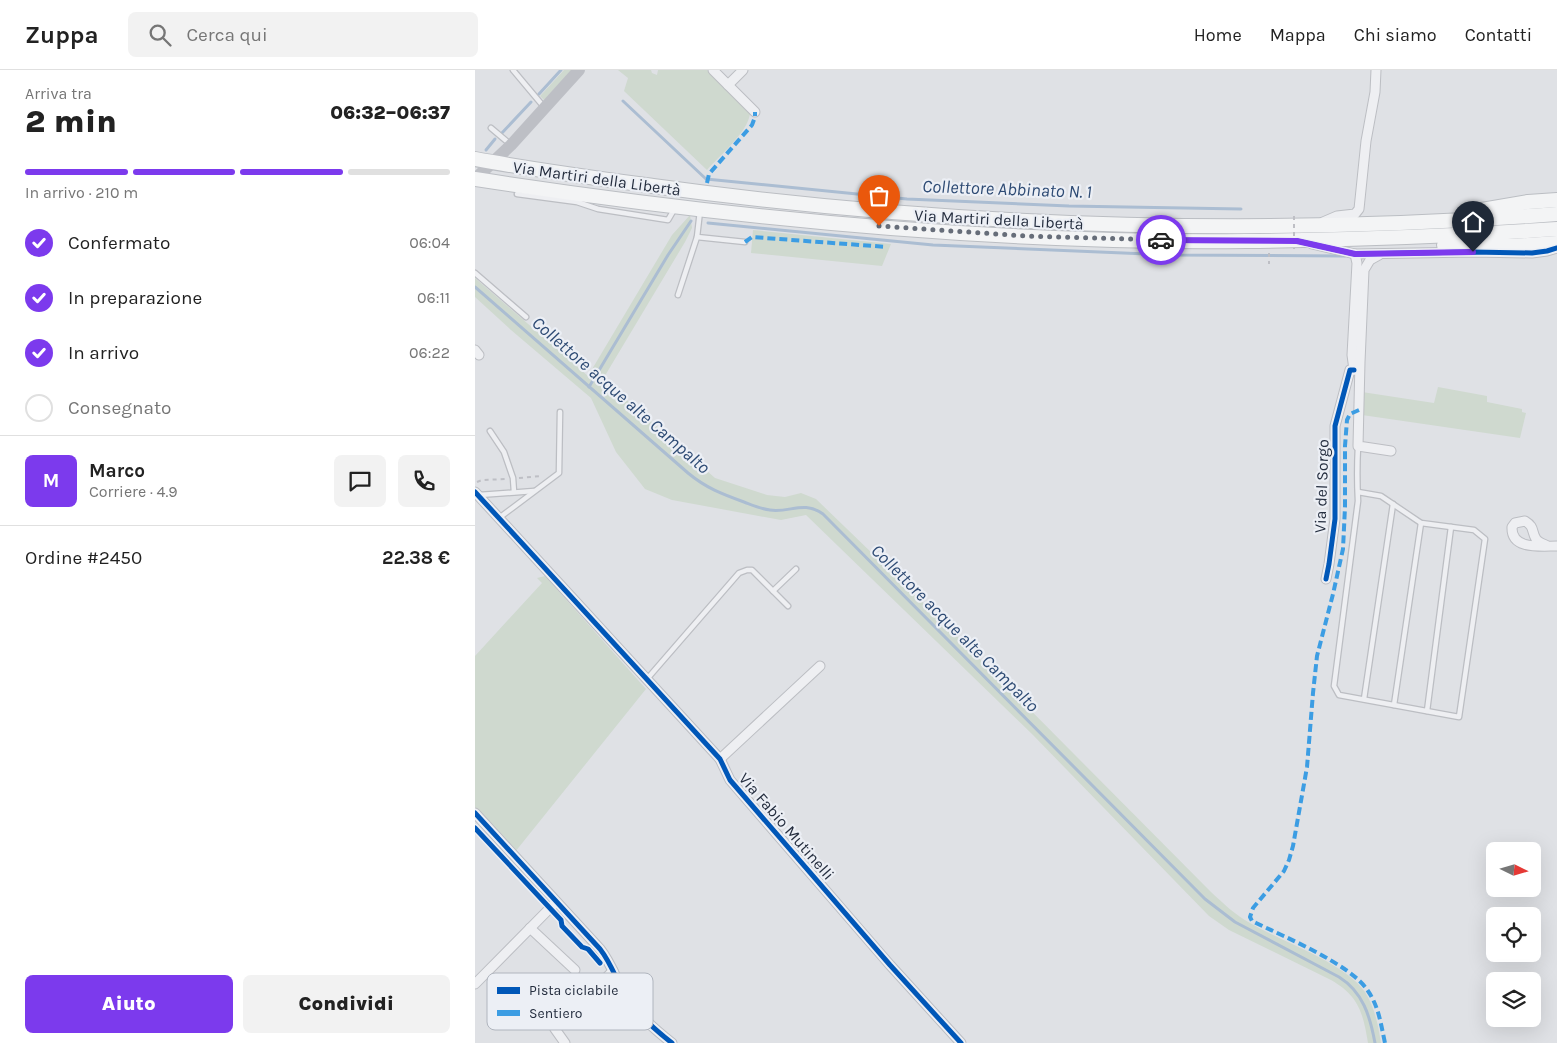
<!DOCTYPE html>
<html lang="it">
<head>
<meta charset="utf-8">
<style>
  body { margin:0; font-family:Karla,sans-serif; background:#f2f2f2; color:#222; height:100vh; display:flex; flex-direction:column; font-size:19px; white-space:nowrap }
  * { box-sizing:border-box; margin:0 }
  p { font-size:16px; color:#767676 }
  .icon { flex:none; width:28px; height:28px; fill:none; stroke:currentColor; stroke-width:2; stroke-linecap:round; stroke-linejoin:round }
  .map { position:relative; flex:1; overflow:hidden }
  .sheet { display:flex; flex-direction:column; background:#fff; width:475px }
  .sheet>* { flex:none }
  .needle { width:32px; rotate:95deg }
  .tools { position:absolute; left:1011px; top:772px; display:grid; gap:10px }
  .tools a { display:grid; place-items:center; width:55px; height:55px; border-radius:8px; background:#fff; box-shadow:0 5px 20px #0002; font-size:25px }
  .pin { position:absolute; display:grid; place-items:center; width:42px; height:42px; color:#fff; margin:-51px -21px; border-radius:50% 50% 50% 0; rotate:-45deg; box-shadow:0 0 5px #0007 }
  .pin .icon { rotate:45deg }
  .courier { position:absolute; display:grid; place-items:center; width:50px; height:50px; margin:-25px; border:4px solid #7c3aed; border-radius:50%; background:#fff; color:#222; box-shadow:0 1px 6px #0007 }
  .head em { font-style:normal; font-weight:800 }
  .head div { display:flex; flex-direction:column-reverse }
  .head { display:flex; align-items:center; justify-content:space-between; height:85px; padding:0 25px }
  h1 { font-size:32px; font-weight:800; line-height:38px }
  .bar { display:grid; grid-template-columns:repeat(4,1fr); gap:8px 5px; align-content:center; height:60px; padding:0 25px }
  .bar i { height:6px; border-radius:4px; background:#e0e0e0 }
  .bar .active { background:#7c3aed }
  .bar p { grid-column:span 4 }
  .line { display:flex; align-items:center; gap:12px; padding:0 25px; border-top:1px solid #e0e0e0 }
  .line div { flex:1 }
  .round { display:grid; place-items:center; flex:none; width:52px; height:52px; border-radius:8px; background:#f2f2f2 }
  ol { padding:0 25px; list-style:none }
  li { display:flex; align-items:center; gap:15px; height:55px }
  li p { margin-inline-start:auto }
  li .icon { padding:5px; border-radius:50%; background:#7c3aed; color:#fff; stroke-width:4 }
  li:last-child { color:#767676 }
  li i { width:28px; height:28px; border:2px solid #e0e0e0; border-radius:50% }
  .button { display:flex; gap:10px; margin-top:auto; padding:10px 25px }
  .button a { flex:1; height:58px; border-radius:8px; background:#7c3aed; color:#fff; font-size:20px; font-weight:800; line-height:58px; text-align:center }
  .button a+a { background:#f2f2f2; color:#222 }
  header { display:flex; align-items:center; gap:30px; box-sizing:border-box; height:70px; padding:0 25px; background:#fff; border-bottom:1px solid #e0e0e0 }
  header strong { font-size:24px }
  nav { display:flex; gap:28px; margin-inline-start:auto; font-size:18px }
  .search { width:350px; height:45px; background:#f2f2f2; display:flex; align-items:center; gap:12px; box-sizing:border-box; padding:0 18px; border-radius:8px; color:#767676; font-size:19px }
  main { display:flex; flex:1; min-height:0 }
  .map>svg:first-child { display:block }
  .green { fill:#cfd9cf }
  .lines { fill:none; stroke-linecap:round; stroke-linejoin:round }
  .stream { stroke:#abbdd2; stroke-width:3 }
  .lane-casing { stroke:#bcbec3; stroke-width:7 }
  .street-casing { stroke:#bcbec3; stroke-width:11 }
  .primary-casing { stroke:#bbbec3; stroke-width:16 }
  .path { stroke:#bebfc5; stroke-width:2; stroke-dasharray:4 4; stroke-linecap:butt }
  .lane { stroke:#eeeff2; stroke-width:4.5 }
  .street { stroke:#eeeff2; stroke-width:9 }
  .secondary { stroke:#bdbfc5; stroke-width:12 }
  .primary { stroke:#f3f4f5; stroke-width:14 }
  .path-bridge { stroke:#bebfc5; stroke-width:2; stroke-dasharray:4 4; stroke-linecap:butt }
  .quiet { stroke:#3c9de3; stroke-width:4; stroke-dasharray:8 4; stroke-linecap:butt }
  .cycleway-casing { stroke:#eceff5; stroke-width:8 }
  .cycleway { stroke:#0057b8; stroke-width:5 }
  .done { stroke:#666d79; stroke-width:5; stroke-dasharray:0 9 }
  .route { stroke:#7c3aed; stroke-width:6 }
  .labels { text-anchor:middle; stroke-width:4.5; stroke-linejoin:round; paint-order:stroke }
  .street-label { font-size:16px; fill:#252e3f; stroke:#eceff5 }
  .water-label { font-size:18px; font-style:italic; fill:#2e4b74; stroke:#eceff5 }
  .key { fill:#eceff5; stroke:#b0b5be; stroke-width:1 }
  .key-label { font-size:14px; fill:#252e3f }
</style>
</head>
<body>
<header>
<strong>Zuppa</strong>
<div class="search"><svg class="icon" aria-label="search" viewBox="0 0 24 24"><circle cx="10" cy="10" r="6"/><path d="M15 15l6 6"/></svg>Cerca qui</div>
<nav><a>Home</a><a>Mappa</a><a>Chi siamo</a><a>Contatti</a></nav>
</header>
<main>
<section class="sheet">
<div class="head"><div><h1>2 min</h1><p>Arriva tra</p></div><em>06:32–06:37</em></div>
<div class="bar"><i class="active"></i><i class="active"></i><i class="active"></i><i></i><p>In arrivo · 210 m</p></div>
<ol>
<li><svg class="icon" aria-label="check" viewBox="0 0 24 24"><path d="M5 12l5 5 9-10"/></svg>Confermato<p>06:04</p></li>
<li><svg class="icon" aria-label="check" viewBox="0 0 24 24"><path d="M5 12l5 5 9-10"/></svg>In preparazione<p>06:11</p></li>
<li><svg class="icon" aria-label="check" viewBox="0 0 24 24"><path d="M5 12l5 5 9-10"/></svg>In arrivo<p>06:22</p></li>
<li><i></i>Consegnato</li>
</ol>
<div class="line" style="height:90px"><b class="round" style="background:#7c3aed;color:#fff">M</b><div><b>Marco</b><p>Corriere · 4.9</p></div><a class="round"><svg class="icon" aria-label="chat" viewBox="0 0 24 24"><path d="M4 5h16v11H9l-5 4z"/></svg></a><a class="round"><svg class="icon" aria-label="phone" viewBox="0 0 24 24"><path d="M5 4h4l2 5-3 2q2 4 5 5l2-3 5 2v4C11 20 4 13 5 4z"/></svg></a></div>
<div class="line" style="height:65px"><div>Ordine #2450</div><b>22.38 €</b></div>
<div class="button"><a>Aiuto</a><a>Condividi</a></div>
</section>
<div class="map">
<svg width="1082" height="973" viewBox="0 0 1082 973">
  <rect width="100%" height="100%" fill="#dfe1e5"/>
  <g class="green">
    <path d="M89 0H97L69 30 65 26Z"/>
    <path d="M143 0H176L177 3 182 5 183 0H232L275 44C272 63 245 85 232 100L149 21 153 8Z"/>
    <path d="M215 145 217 158 210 172 128 309 240 408 292 425 310 427 326 423 341 429 459 543 736 822C748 833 760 845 775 853 807 872 869 892 890 922 900 938 903 955 906 973H893C888 943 884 926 856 910L754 860 734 846 557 664 331 445 306 450 197 430 170 419 141 382 116 328 36 260 0 227V208L113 306 197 165Z"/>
    <path d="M278 160 416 174 407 196 276 183Z"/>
    <path d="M963 317 1012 326V332L1047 339V342L1051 343 1045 368 887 345V322L959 333Z"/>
    <path d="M70 506 171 619 40 782 0 737V586L67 513 62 508Z"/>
  </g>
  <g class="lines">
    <g class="stream">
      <path d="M64 24 86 0"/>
      <path d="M148 31 231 109 432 129 594 136 766 139"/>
      <path d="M26 64 56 32"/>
      <path d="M11 80 20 69"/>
      <path d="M233 153 458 175 696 185 870 186"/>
      <path d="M0 217 213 403C231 418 247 424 269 432 277 435 286 439 295 440 315 443 329 430 348 444L730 829 760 852 864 907C888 922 895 946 900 973"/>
      <path d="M114 317 193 185 216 151"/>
    </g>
    <g class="lane-casing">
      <g id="lane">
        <path d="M38 0 69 37"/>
        <path d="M16 58 35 74"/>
        <path d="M42 124 102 132 123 139 193 150 200 138"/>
        <path d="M225 141 222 167 270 172"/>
        <path d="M0 203 51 247"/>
        <path d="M203 225 222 167"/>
        <path d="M15 361 29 382 38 408 39 422"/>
        <path d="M883 422 906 426 946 453 999 460 1010 469 984 647 864 625 859 616 883 431C882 413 882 395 883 376"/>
        <path d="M4 425 59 421"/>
        <path d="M24 448 84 403 85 342"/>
        <path d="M298 521 321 499"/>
        <path d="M172 609 264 503 272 500H277L313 536"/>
        <path d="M889 629 918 434"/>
        <path d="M919 635 946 453"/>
        <path d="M952 641 976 457"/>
      </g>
    </g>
    <g class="street-casing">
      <g id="street">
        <path d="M238 0 280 42"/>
        <path d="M253 15 268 0"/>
        <path d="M848 152 862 146 880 144 884 139 891 71 900 22 901 0"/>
        <path d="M837 174 880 184 998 182 1057 183 1072 181 1082 178"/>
        <path d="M880 184 882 193 877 285 879 300H884"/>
        <path d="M904 185 895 190 889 200 885 292 883 376 916 381"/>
        <path d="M0 280 4 285"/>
        <path d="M0 422 245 689 255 710 415 895 486 973"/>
        <path d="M1073 476C1069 474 1064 473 1061 469 1056 461 1060 457 1050 451L1040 453 1037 457C1036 480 1065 476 1082 476"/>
        <path d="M851 509 854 494 860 449V356L875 300H879"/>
        <path d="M245 689 345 596"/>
        <path d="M0 743 125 879C136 893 141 909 150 925 161 943 179 959 197 973"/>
        <path d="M55 858 100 900"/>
        <path d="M0 914 81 832"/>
        <path d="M90 973 80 959 138 901"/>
      </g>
    </g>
    <g class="primary-casing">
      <g id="primary">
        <path d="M0 89C59 100 119 108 178 116 477 157 781 167 1082 144"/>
        <path d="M0 109C254 148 515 174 771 171 875 170 978 166 1082 159"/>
        <path d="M1001 141 1053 132 1082 130"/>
        <path d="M969 175 1037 176 1082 173"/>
      </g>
    </g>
    <g class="path">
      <path d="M794 183V194"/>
      <path d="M44 408 66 406"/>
      <path d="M2 412 7 410 31 409"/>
    </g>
    <use href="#lane" class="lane"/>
    <use href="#street" class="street"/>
    <path class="secondary" d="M0 109 36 75 104 0"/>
    <use href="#primary" class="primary"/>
    <path class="path-bridge" d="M819 146V179"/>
    <g class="quiet">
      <path d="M232 113 234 104 277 55 280 47V42"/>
      <path d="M270 172 277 167 412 177"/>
      <path d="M884 340 875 344 872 350 870 376V437L868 479 858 524 842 586 838 623 832 697 818 776 814 790 809 801 778 838 775 847 777 851 781 853C810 867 877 895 893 921 904 937 906 955 910 973"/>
    </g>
    <g class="cycleway-casing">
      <g id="cycleway">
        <path d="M822 171 880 184 998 182 1057 183 1072 181 1082 178"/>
        <path d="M0 422 245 689 255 710 415 895 486 973"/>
        <path d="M851 509 854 494 860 449V356L875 300H879"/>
        <path d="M0 743 125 879C136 893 141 909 150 925 161 943 179 959 197 973"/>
        <path d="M0 758 86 850 87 856 107 877 113 879 125 893"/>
      </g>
    </g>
    <use href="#cycleway" class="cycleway"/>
  </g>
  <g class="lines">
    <path class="done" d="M404 156 551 166 686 170"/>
    <path class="route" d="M686 170 822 171 880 184 998 182"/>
  </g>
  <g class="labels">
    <g class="street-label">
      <text transform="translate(122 108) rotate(8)" y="6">Via Martiri della Libertà</text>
      <text transform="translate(524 149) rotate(3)" y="6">Via Martiri della Libertà</text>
      <text transform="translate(846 416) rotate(-88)" y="6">Via del Sorgo</text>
      <text transform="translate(312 756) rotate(49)" y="6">Via Fabio Mutinelli</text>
    </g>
    <g class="water-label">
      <text transform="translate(532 119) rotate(2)" y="6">Collettore Abbinato N. 1</text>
      <text transform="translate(146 325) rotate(41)" y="6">Collettore acque alte Campalto</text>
      <text transform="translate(480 558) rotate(45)" y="6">Collettore acque alte Campalto</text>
    </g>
  </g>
  <rect x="12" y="903" width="166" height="57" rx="8" class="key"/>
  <rect x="22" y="917" width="23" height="7" fill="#0057b8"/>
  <rect x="22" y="940" width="23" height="6" fill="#3c9de3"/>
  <g class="key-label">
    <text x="54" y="925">Pista ciclabile</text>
    <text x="54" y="948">Sentiero</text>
  </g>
</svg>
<div class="tools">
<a><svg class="needle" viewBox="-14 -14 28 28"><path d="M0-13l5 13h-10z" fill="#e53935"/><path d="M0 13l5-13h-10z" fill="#767676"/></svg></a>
<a><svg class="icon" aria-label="locate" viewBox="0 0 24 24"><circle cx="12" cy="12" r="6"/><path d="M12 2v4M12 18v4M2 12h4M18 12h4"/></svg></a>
<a><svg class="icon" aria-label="layers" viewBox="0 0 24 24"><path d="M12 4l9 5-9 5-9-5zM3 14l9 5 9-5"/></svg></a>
</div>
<div class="pin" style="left:404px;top:156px;background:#ea580c"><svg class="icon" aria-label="bag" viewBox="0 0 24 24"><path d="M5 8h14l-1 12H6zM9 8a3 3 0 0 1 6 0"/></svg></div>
<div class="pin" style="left:998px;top:182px;background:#1f2937"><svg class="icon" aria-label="home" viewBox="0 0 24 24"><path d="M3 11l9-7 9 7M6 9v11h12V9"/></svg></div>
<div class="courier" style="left:686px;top:170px"><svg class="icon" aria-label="car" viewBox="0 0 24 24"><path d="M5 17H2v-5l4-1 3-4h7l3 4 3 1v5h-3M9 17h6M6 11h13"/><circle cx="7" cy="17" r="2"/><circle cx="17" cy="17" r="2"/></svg></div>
</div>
</main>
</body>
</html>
